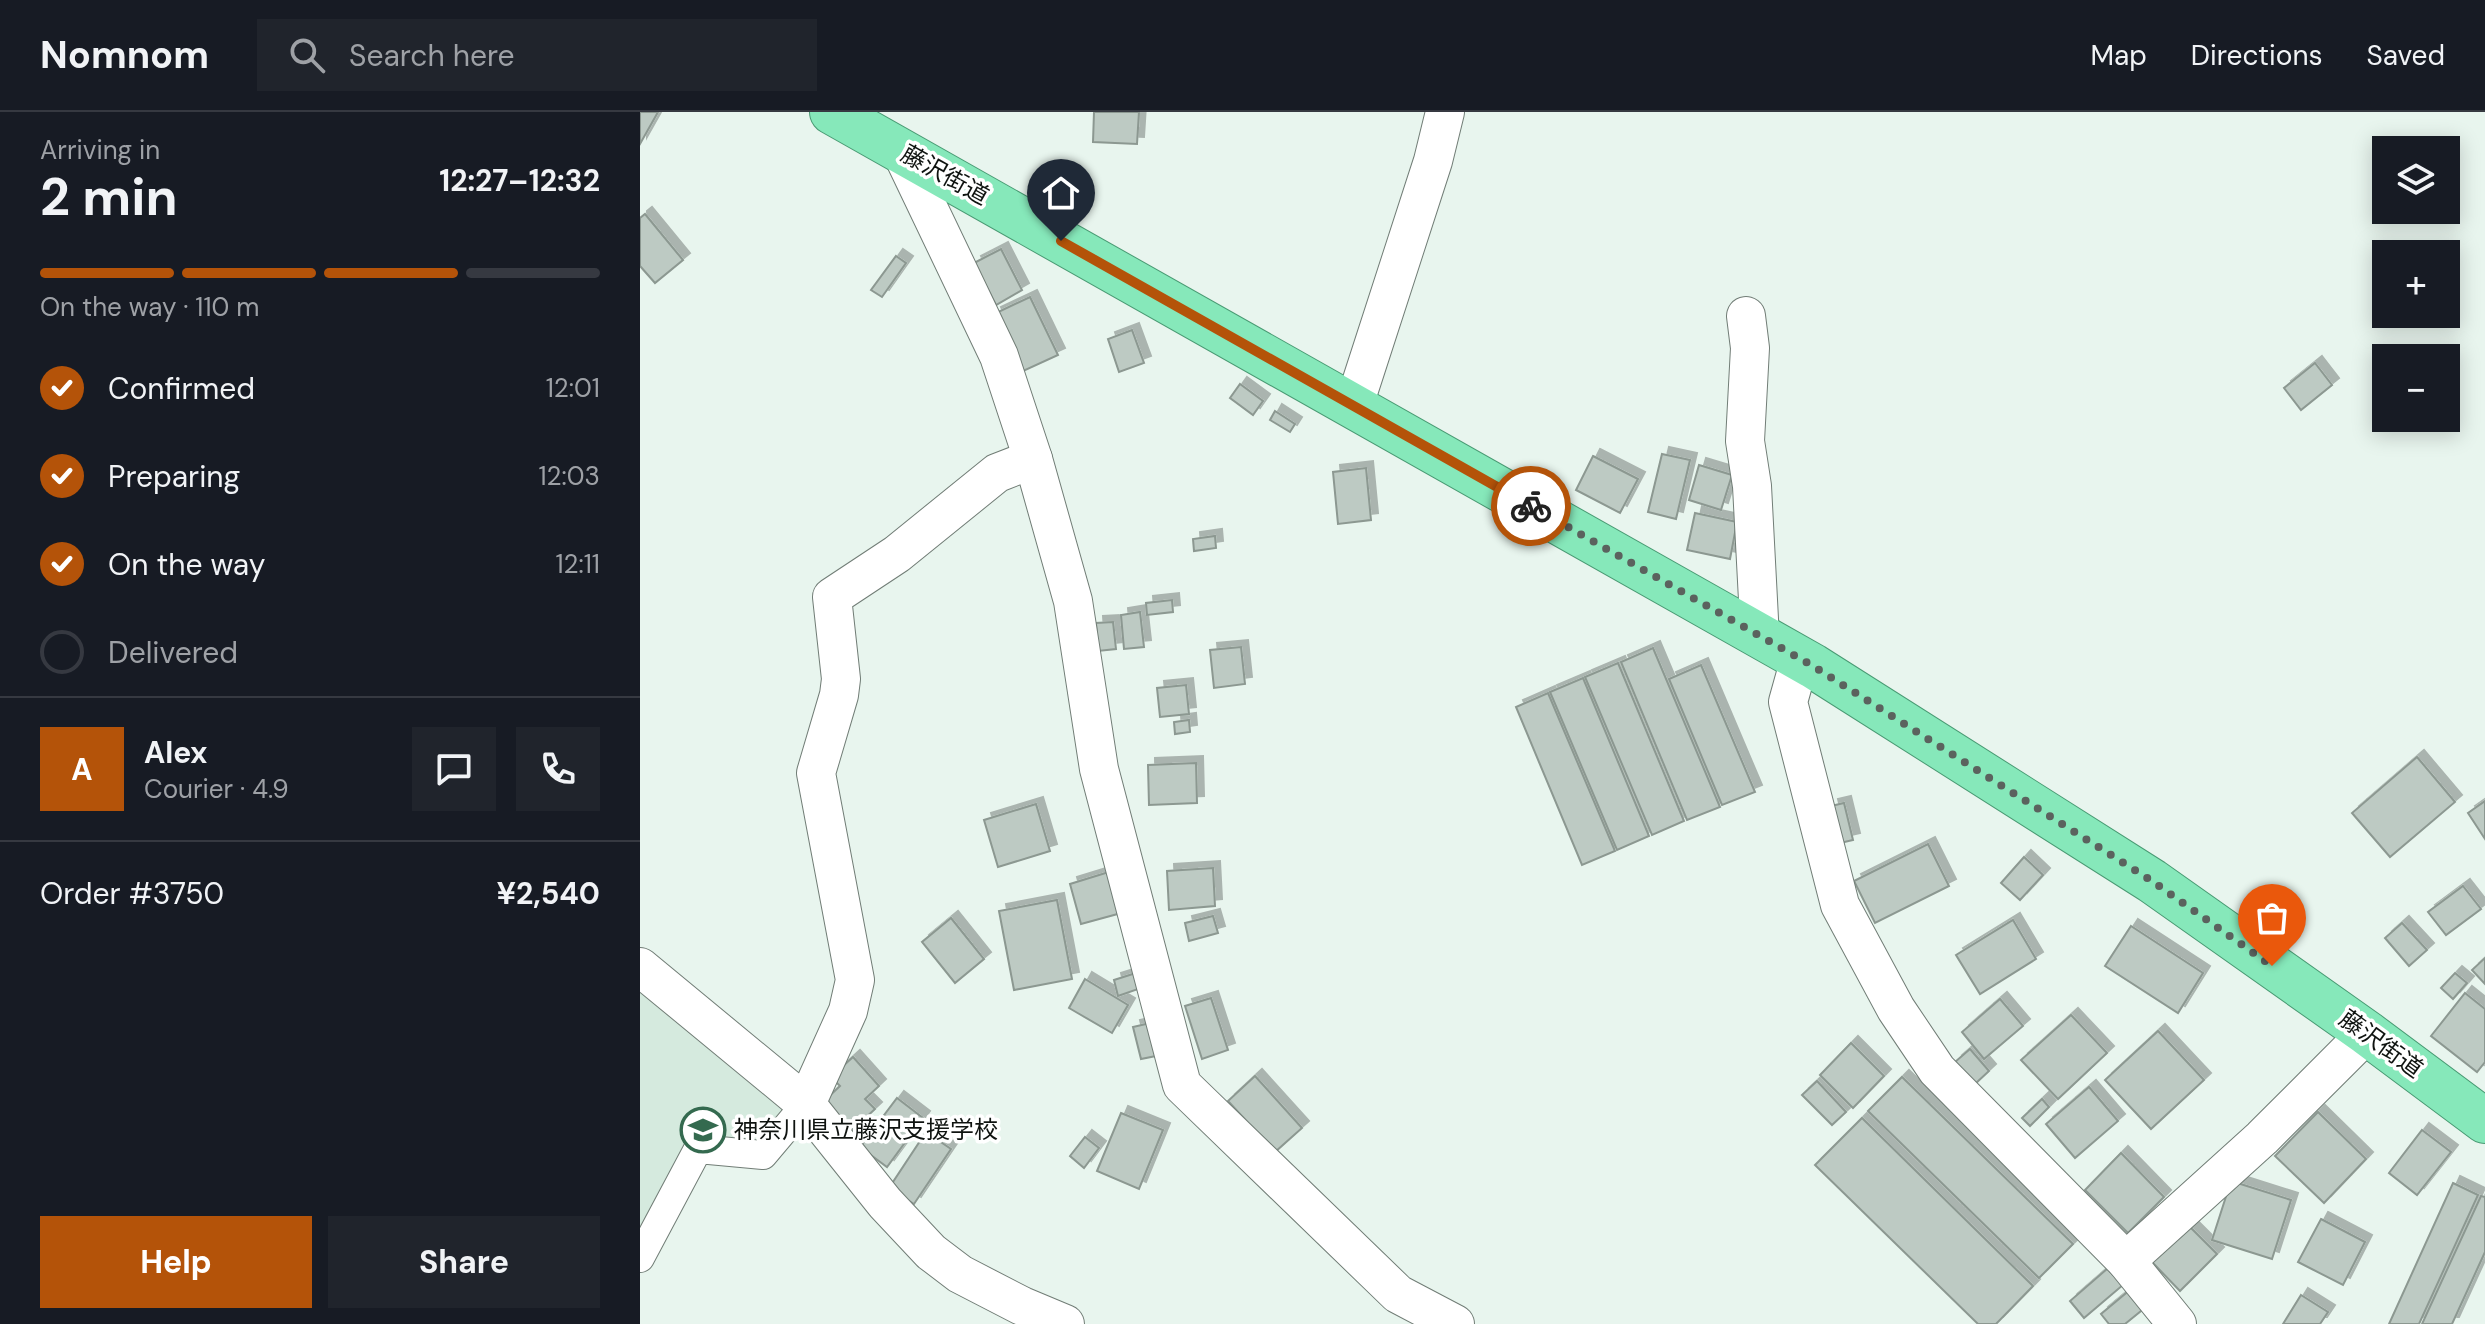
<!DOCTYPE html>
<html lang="en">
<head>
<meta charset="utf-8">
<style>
  body { margin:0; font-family:"DM Sans","Noto Sans JP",sans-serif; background:#20242c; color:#f1f3f6; height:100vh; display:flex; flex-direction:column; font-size:30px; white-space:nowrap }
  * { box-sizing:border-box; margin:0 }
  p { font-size:26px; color:#9ea1a6 }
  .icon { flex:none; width:44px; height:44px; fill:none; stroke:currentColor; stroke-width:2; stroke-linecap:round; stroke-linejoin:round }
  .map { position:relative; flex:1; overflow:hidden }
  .drawer { display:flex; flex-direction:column; background:#171b24; width:640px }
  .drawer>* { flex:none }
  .controls { position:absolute; left:1732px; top:24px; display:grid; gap:16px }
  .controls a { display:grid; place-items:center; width:88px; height:88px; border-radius:0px; background:#171b24; box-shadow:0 4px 20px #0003; font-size:40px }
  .pin { position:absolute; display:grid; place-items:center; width:68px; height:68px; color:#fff; margin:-82px -34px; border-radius:50% 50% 50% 0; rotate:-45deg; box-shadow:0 0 8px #0007 }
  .pin .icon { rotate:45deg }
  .courier { position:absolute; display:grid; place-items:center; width:80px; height:80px; margin:-40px; border:6px solid #b45309; border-radius:50%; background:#fff; color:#222; box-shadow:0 2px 10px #0007 }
  .summary em { font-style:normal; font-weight:700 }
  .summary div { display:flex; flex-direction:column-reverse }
  .summary { display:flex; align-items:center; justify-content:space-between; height:136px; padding:0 40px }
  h1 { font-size:52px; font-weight:700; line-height:60px }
  .bar { display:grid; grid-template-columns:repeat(4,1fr); gap:12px 8px; align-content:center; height:96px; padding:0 40px }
  .bar i { height:10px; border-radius:6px; background:#363941 }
  .bar .on { background:#b45309 }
  .bar p { grid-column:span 4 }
  .line { display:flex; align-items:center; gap:20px; padding:0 40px; border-top:2px solid #363941 }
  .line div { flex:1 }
  .round { display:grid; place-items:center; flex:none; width:84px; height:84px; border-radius:0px; background:#20242c }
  ol { padding:0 40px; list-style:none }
  li { display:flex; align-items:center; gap:24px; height:88px }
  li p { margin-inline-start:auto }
  li .icon { padding:8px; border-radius:50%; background:#b45309; color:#fff; stroke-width:4 }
  li:last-child { color:#9ea1a6 }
  li i { width:44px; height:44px; border:4px solid #363941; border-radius:50% }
  .primary-button { display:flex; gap:16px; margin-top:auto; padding:16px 40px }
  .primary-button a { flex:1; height:92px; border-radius:0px; background:#b45309; color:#fff; font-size:32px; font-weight:700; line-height:92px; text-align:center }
  .primary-button a+a { background:#20242c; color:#f1f3f6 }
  header { display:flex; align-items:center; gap:48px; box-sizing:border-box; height:112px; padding:0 40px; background:#171b24; border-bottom:2px solid #363941 }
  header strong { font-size:38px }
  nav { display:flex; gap:44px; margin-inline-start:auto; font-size:28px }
  .search { width:560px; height:72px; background:#20242c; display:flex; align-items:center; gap:20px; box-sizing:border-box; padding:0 28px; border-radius:0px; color:#9ea1a6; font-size:30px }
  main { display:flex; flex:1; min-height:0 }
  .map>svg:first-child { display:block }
  .built { fill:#d5eade }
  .building { fill:#bdcac3; stroke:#8c9891; stroke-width:2; filter:url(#shadow) }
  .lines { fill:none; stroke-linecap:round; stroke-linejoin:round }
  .pedestrian-casing { stroke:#717d76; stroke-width:30 }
  .minor-casing { stroke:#717d76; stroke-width:40 }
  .trunk-casing { stroke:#499a73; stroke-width:46 }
  .pedestrian { stroke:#fff; stroke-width:28 }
  .minor { stroke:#fff; stroke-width:38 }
  .trunk { stroke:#86e8ba; stroke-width:44 }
  .done { stroke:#5b625e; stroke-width:8; stroke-dasharray:0 14.4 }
  .route { stroke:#b45309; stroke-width:10 }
  .labels { text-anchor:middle; stroke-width:7; stroke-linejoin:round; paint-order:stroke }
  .street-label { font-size:24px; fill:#0f1310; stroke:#fff }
  .poi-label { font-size:24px; fill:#0f1310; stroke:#fff; text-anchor:start }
</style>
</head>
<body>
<header>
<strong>Nomnom</strong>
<div class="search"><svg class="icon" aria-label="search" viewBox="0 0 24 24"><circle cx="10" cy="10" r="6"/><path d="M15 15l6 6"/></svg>Search here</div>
<nav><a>Map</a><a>Directions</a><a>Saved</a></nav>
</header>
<main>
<section class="drawer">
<div class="summary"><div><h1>2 min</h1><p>Arriving in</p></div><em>12:27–12:32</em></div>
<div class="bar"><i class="on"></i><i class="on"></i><i class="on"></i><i></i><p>On the way · 110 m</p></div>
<ol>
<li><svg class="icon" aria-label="check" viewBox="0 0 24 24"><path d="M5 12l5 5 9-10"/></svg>Confirmed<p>12:01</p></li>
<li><svg class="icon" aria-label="check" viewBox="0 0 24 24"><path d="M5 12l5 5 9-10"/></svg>Preparing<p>12:03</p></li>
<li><svg class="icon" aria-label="check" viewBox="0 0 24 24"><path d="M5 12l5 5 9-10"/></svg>On the way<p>12:11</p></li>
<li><i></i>Delivered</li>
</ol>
<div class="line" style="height:144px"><b class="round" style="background:#b45309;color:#fff">A</b><div><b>Alex</b><p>Courier · 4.9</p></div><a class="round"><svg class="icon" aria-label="chat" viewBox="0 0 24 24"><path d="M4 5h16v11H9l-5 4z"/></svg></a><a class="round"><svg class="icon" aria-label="phone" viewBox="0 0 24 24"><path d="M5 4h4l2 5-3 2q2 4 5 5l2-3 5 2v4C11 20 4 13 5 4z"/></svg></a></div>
<div class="line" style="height:104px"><div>Order #3750</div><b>¥2,540</b></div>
<div class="primary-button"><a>Help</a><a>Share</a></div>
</section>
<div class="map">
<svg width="1845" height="1212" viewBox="0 0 1845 1212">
  <defs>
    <filter id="shadow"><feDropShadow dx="7" dy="-7" stdDeviation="0" flood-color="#0004"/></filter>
  </defs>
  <rect width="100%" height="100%" fill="#e8f5ee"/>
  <path class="built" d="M0 878 151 994 93 1049 41 1043 0 1127Z"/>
  <g class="building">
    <path d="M0 0H18L0 32Z"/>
    <path d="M454 0H499L497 32 453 30Z"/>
    <path d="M5 102 43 148 15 171 0 154V106Z"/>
    <path d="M361 137 382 178 356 193 334 151Z"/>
    <path d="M256 144 266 151 242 185 231 178Z"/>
    <path d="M390 185 418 243 381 260 354 202Z"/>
    <path d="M492 218 504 251 479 260 468 227Z"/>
    <path d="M1675 251 1692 273 1661 298 1644 276Z"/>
    <path d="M600 272 623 289 613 303 590 286Z"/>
    <path d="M635 299 655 312 650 320 630 308Z"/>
    <path d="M1022 342 1050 348 1036 407 1008 400Z"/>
    <path d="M953 344 998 367 980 401 936 378Z"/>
    <path d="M1059 353 1092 363 1081 398 1049 388Z"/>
    <path d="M726 356 731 408 698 412 693 360Z"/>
    <path d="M1055 401 1097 410 1090 447 1047 438Z"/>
    <path d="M575 424 576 436 554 439 553 427Z"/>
    <path d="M532 488 533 500 507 503 506 491Z"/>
    <path d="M500 500 504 535 484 537 481 503Z"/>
    <path d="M473 510 476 537 458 539 456 511Z"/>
    <path d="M601 535 605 572 574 576 570 538Z"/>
    <path d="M1013 536 1080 695 1047 708 981 550Z"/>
    <path d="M978 551 1044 709 1012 723 945 565Z"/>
    <path d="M1061 553 1115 680 1082 693 1029 567Z"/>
    <path d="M943 566 1009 724 977 738 910 580Z"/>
    <path d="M546 573 549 602 520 605 517 576Z"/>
    <path d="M908 581 975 739 942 753 876 595Z"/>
    <path d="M549 608 550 620 535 622 534 610Z"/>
    <path d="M1777 645 1815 690 1750 745 1712 701Z"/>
    <path d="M556 651 557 691 509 693 508 653Z"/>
    <path d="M1845 689V727L1828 701Z"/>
    <path d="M1204 691 1213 728 1200 731 1191 694Z"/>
    <path d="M396 692 410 739 358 755 344 708Z"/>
    <path d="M1288 732 1309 774 1235 811 1214 769Z"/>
    <path d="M1384 745 1403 763 1380 788 1361 771Z"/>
    <path d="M573 756 575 794 529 798 527 759Z"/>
    <path d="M472 759 485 800 441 812 430 772Z"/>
    <path d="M1823 774 1841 797 1806 823 1788 800Z"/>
    <path d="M417 788 432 867 374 878 359 799Z"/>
    <path d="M573 804 578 821 549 829 545 811Z"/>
    <path d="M311 806 344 847 315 871 282 830Z"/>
    <path d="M1373 808 1396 847 1340 882 1316 843Z"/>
    <path d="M1762 811 1787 838 1769 854 1745 826Z"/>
    <path d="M1491 814 1563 861 1538 901 1465 854Z"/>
    <path d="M1845 846V872L1832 858Z"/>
    <path d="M499 860 504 875 478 884 474 868Z"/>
    <path d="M1815 861 1827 871 1813 887 1801 876Z"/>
    <path d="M445 867 488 893 472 921 429 896Z"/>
    <path d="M1825 881 1845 897V950L1837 960 1791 924Z"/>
    <path d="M571 886 588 938 562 947 545 894Z"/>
    <path d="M1360 887 1383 914 1344 947 1322 920Z"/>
    <path d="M1431 903 1467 941 1418 987 1381 948Z"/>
    <path d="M519 909 526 942 501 947 493 915Z"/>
    <path d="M1518 919 1564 968 1511 1017 1465 968Z"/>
    <path d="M1211 931 1244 964 1213 996 1180 963Z"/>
    <path d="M1330 937 1349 959 1335 972 1315 950Z"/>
    <path d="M213 945 239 974 225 987 235 997 209 1021 182 991 200 974 191 965Z"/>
    <path d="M615 964 662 1016 635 1040 588 989Z"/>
    <path d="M1262 965 1433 1132 1399 1166 1228 999Z"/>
    <path d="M1177 969 1206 1000 1192 1013 1162 983Z"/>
    <path d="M1449 975 1478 1009 1435 1046 1406 1012Z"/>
    <path d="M257 986 283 1006 247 1055 220 1035Z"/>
    <path d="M1402 987 1409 995 1390 1014 1382 1006Z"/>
    <path d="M1678 1000 1726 1047 1684 1091 1635 1044Z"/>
    <path d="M481 1001 523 1018 499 1077 457 1059Z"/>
    <path d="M1222 1006 1393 1174 1356 1212H1338L1175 1053Z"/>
    <path d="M1782 1018 1811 1040 1777 1083 1749 1061Z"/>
    <path d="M286 1020 311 1037 274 1092 249 1076Z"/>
    <path d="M445 1025 459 1036 444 1056 430 1044Z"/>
    <path d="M1481 1041 1524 1085 1488 1121 1445 1078Z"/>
    <path d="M1591 1069 1651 1088 1632 1147 1572 1128Z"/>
    <path d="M1813 1071 1838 1083 1779 1212H1749Z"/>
    <path d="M1841 1084 1845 1085V1140L1812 1212H1782Z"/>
    <path d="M1681 1107 1725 1130 1703 1173 1658 1150Z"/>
    <path d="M1550 1115 1577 1142 1540 1179 1512 1150Z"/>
    <path d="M1475 1150 1490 1167 1444 1206 1430 1189Z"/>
    <path d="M1497 1172 1512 1190 1485 1212H1469L1461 1202Z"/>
    <path d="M1661 1183 1688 1200 1680 1212H1643Z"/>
  </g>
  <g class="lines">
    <g class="pedestrian-casing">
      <path id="pedestrian" d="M0 1146 58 1037 123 1043 166 992"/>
    </g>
    <g class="minor-casing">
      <g id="minor">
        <path d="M261 39 359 244 393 347 433 489 459 657 542 973 758 1182 815 1212"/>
        <path d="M1106 204 1110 236 1105 329 1112 374 1120 526"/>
        <path d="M714 293 793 49 805 0"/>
        <path d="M1160 547 1148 590 1200 793 1256 897 1297 958 1486 1149 1537 1212"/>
        <path d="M0 855 166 992 245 1091 291 1140 320 1162 382 1194 425 1212"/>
        <path d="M166 992 208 899 215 868 176 661 199 583 201 567 192 485 257 442 357 361 393 347"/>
        <path d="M1486 1149 1622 1026 1727 921"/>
      </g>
    </g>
    <g class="trunk-casing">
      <path id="trunk" d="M192 0 1173 554 1512 769 1727 921 1845 1009"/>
    </g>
    <use href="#pedestrian" class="pedestrian"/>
    <use href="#minor" class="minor"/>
    <use href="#trunk" class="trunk"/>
  </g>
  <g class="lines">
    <path class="done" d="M891 394 1173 554 1512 769 1632 854"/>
    <path class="route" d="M421 129 891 394"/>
  </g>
  <defs>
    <g id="school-ring" transform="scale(2.3)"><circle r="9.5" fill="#fff" stroke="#346a4f" stroke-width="1.5"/><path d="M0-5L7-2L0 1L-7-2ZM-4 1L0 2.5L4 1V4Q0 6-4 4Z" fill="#346a4f"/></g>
  </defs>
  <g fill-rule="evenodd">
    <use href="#school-ring" x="63" y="1018"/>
  </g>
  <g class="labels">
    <g class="street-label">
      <text transform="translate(305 63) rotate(29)" y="8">藤沢街道</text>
      <text transform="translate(1741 932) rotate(36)" y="8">藤沢街道</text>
    </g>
    <g class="poi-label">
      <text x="94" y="1026">神奈川県立藤沢支援学校</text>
    </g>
  </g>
</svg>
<div class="controls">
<a><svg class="icon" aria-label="layers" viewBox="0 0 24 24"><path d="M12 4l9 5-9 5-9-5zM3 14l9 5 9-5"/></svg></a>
<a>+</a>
<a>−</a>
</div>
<div class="pin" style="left:1632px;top:854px;background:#ea580c"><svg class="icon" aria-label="bag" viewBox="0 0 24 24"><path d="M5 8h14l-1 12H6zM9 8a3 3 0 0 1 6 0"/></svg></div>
<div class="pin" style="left:421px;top:129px;background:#1f2937"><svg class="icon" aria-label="home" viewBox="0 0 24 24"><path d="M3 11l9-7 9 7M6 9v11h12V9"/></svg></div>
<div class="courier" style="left:891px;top:394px"><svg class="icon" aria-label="bike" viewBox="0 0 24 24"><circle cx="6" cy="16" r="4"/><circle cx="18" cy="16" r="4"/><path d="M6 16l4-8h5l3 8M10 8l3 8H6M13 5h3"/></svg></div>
</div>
</main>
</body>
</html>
